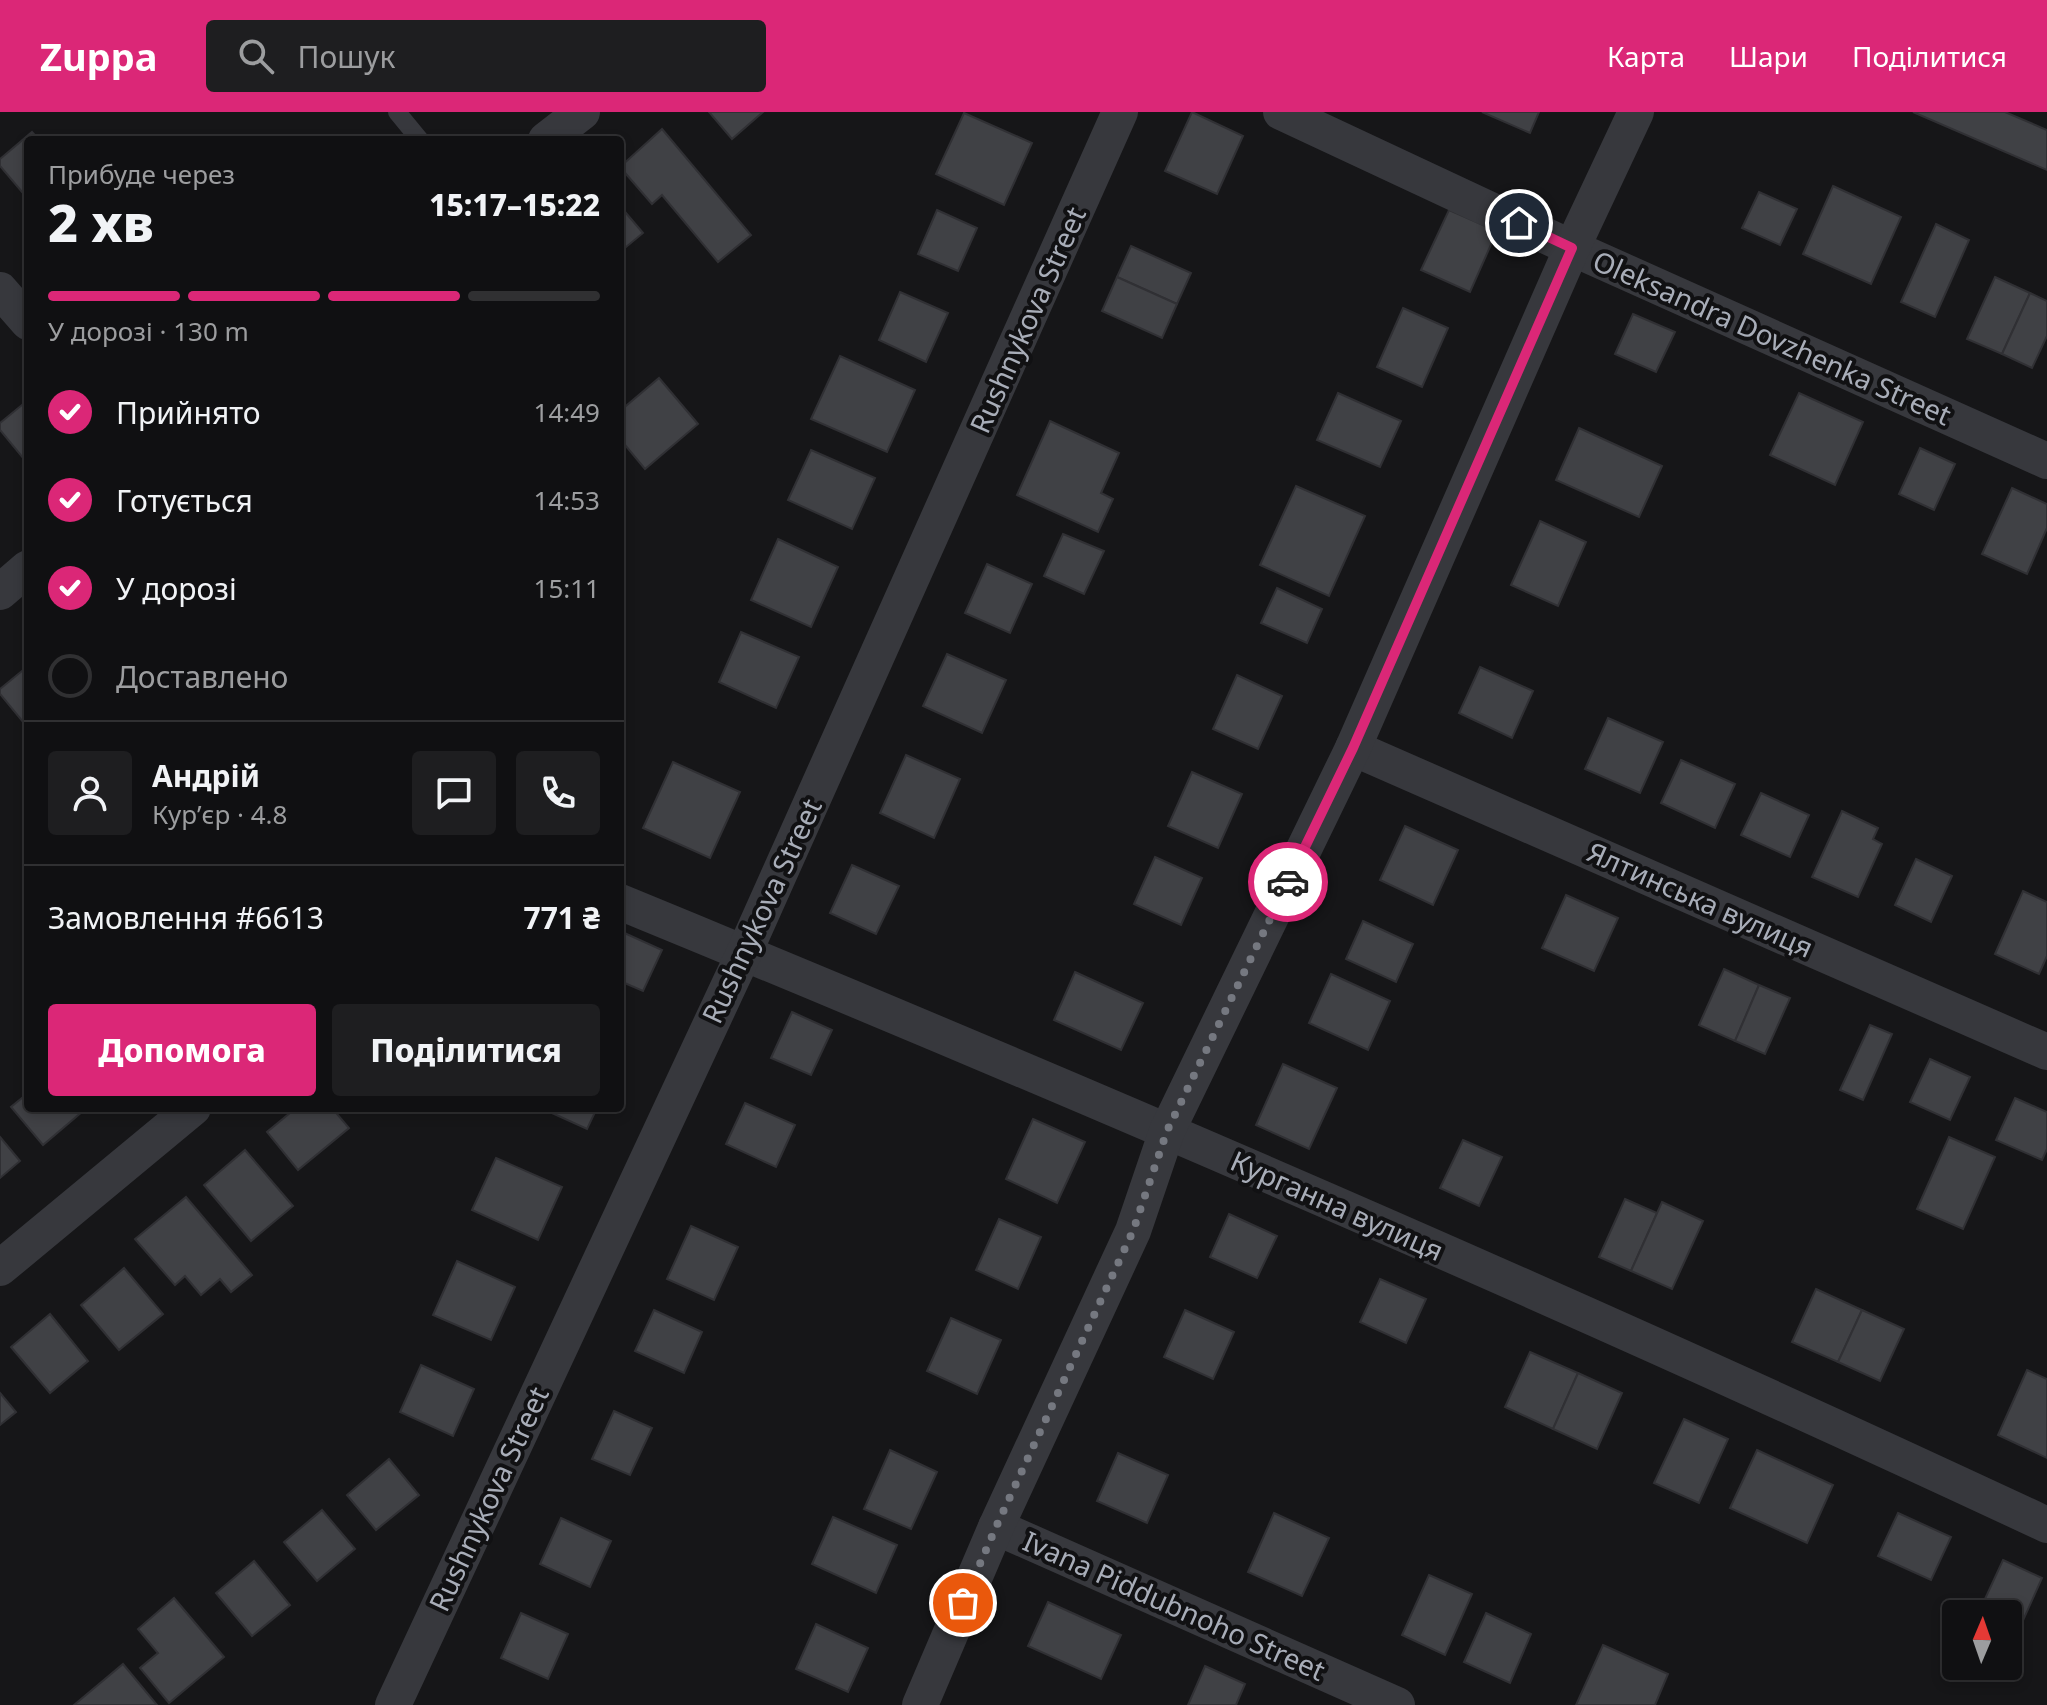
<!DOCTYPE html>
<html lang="uk">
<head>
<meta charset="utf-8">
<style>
  body { margin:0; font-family:"Noto Sans",sans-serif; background:#1e1e20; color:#f1f3f6; height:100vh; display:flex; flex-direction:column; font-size:30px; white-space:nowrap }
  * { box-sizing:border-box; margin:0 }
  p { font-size:26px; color:#9c9d9f }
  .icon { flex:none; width:44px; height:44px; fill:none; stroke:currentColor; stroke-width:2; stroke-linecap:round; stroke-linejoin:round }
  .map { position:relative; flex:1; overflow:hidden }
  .details { position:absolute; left:24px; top:24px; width:600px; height:976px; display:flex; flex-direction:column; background:#101012; border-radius:8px; box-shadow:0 4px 12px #0003,0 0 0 2px #303032 }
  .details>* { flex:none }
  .needle { width:52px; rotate:2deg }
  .fabs { position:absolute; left:1942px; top:1488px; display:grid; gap:16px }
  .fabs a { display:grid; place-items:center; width:80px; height:80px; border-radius:8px; background:#101012; box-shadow:0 4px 12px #0003,0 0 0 2px #303032; font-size:40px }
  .pin { position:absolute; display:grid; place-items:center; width:68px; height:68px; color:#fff; margin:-34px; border:4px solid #fff; border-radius:50%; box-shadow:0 2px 8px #0007 }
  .courier { position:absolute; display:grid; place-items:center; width:80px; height:80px; margin:-40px; border:6px solid #db2777; border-radius:50%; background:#fff; color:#222; box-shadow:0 2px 10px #0007 }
  .head em { font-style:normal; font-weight:800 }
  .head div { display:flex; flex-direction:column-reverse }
  .head { display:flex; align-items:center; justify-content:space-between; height:136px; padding:0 24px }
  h1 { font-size:52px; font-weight:800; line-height:60px }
  .bar { display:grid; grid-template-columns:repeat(4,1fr); gap:12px 8px; align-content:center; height:96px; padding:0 24px }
  .bar i { height:10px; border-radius:6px; background:#303032 }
  .bar .on { background:#db2777 }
  .bar p { grid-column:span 4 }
  .line { display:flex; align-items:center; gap:20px; padding:0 24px; border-top:2px solid #303032 }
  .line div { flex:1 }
  .round { display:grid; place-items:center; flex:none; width:84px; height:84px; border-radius:8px; background:#1e1e20 }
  ol { padding:0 24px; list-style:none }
  li { display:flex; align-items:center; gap:24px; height:88px }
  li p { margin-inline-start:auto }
  li .icon { padding:8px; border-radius:50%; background:#db2777; color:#fff; stroke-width:4 }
  li:last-child { color:#9c9d9f }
  li i { width:44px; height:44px; border:4px solid #303032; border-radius:50% }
  .button { display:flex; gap:16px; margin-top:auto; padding:16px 24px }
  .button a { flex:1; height:92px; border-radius:8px; background:#db2777; color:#fff; font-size:32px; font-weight:800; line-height:92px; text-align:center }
  .button a+a { background:#1e1e20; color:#f1f3f6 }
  header { display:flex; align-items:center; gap:48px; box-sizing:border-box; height:112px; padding:0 40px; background:#db2777; color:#fff }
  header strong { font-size:38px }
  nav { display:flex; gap:44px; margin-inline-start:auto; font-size:28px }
  .search { width:560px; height:72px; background:#1e1e20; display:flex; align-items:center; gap:20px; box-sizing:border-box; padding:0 28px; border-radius:8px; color:#9c9d9f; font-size:30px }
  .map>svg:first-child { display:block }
  .building { fill:#404145; stroke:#303034; stroke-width:2 }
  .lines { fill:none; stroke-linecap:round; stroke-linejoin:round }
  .service { stroke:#37383d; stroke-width:18 }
  .minor { stroke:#37383d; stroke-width:36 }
  .done { stroke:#757880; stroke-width:8; stroke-dasharray:0 14.4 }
  .route { stroke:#db2777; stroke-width:10 }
  .labels { text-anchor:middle; stroke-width:8; stroke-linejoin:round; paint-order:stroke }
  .street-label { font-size:28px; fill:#a8adb8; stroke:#111113 }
</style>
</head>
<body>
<header>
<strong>Zuppa</strong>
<div class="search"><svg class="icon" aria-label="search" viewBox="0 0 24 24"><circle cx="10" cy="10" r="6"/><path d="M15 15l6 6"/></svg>Пошук</div>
<nav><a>Карта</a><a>Шари</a><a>Поділитися</a></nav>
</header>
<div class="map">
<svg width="2047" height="1593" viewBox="0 0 2047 1593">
  <rect width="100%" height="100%" fill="#161618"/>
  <g class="building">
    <path d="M709 0H763L732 27Z"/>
    <path d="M1192 0 1243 24 1217 82 1165 59Z"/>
    <path d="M1482 0H1539L1530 21Z"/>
    <path d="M1913 0H2005L2047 18V58Z"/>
    <path d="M964 1 1032 31 1004 93 936 62Z"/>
    <path d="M662 17 751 123 718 150 662 83 652 92 620 55Z"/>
    <path d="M32 20 39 28H28V87L0 54V47Z"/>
    <path d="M1833 74 1901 105 1871 172 1803 142Z"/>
    <path d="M1759 80 1797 97 1780 133 1742 116Z"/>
    <path d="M620 94 643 121 620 140Z"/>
    <path d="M937 98 977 116 958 159 918 142Z"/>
    <path d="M1449 98 1497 119 1470 180 1421 158Z"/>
    <path d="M1936 112 1969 128 1935 205 1901 190Z"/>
    <path d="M1131 134 1191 161 1177 192 1117 165Z"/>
    <path d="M1117 165 1177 192 1162 226 1102 199Z"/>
    <path d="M1995 165 2030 181 2002 242 1967 227Z"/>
    <path d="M900 180 948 201 926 250 879 228Z"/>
    <path d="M2030 181 2047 189V224L2032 256 2002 242Z"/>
    <path d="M1403 196 1448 216 1422 275 1377 255Z"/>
    <path d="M1633 202 1675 220 1656 260 1615 242Z"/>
    <path d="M840 244 915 278 887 340 811 307Z"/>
    <path d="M659 266 698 312 645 357 620 327V299Z"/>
    <path d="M1338 281 1401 309 1380 355 1317 328Z"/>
    <path d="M1799 281 1863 310 1835 373 1770 343Z"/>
    <path d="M28 288V352L0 318V311Z"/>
    <path d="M1050 309 1119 341 1101 381 1113 387 1098 420 1017 383Z"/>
    <path d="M1579 316 1662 354 1639 405 1556 368Z"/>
    <path d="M1920 336 1955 352 1934 398 1899 382Z"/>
    <path d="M811 338 875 366 852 417 788 388Z"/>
    <path d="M1296 374 1365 404 1329 484 1260 453Z"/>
    <path d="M2012 376 2047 392V416L2027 462 1982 442Z"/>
    <path d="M1540 409 1586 430 1558 494 1511 473Z"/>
    <path d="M1063 422 1104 439 1084 482 1044 464Z"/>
    <path d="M778 427 838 455 811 515 751 488Z"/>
    <path d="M987 452 1032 472 1010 521 965 501Z"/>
    <path d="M1277 476 1322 497 1307 531 1261 511Z"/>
    <path d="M741 520 799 545 776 596 719 570Z"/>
    <path d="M947 542 1006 568 982 621 923 594Z"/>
    <path d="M28 554V616L0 582V577Z"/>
    <path d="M1480 555 1533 579 1512 626 1459 601Z"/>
    <path d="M1237 563 1282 584 1258 637 1213 617Z"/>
    <path d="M1608 606 1663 630 1640 681 1585 657Z"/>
    <path d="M906 643 960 667 934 726 880 701Z"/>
    <path d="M1681 648 1735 672 1715 716 1661 691Z"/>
    <path d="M673 650 740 680 710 746 643 716Z"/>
    <path d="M1192 660 1242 682 1218 736 1168 714Z"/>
    <path d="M1761 681 1809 703 1790 745 1741 723Z"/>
    <path d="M1842 699 1878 716 1873 727 1882 732 1858 785 1812 765Z"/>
    <path d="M1405 714 1458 738 1433 793 1380 768Z"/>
    <path d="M1155 745 1202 766 1181 813 1134 792Z"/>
    <path d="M1916 747 1952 764 1931 810 1895 793Z"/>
    <path d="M852 753 899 774 876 822 830 801Z"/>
    <path d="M2023 779 2047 790V844L2039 862 1995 842Z"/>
    <path d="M1566 783 1618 806 1594 859 1542 836Z"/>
    <path d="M1363 809 1413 832 1396 870 1346 847Z"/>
    <path d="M620 819 662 838 643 879 620 869Z"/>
    <path d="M1724 857 1759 873 1735 929 1699 913Z"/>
    <path d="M1075 860 1143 891 1121 938 1054 908Z"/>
    <path d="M1331 862 1390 889 1368 938 1309 911Z"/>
    <path d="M1759 873 1790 886 1765 942 1735 929Z"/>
    <path d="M792 900 832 918 811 963 771 946Z"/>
    <path d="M1870 913 1892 922 1863 988 1840 978Z"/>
    <path d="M1930 947 1970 965 1950 1008 1910 990Z"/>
    <path d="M1283 952 1337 976 1309 1037 1256 1013Z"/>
    <path d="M28 981V996H81L83 999 43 1033 11 995Z"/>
    <path d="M2015 986 2047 1000V1037L2042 1048 1996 1028Z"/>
    <path d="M745 991 795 1013 776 1055 726 1032Z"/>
    <path d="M296 996H332L349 1016 298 1058 267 1020Z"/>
    <path d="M541 996H597L587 1017Z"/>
    <path d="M1033 1007 1085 1030 1057 1091 1006 1067Z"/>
    <path d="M0 1025 20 1049 0 1066Z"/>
    <path d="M1949 1025 1995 1045 1963 1117 1917 1097Z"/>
    <path d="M1463 1028 1502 1045 1479 1094 1440 1076Z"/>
    <path d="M245 1038 293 1094 251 1129 204 1073Z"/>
    <path d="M496 1046 562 1075 538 1128 472 1098Z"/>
    <path d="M186 1085 252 1163 231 1180 220 1167 201 1183 185 1164 175 1173 135 1127Z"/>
    <path d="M1625 1087 1657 1101 1631 1159 1599 1145Z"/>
    <path d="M1662 1090 1703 1109 1672 1177 1631 1159Z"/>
    <path d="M1229 1102 1277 1124 1257 1166 1210 1145Z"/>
    <path d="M999 1107 1041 1125 1018 1177 976 1158Z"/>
    <path d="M691 1114 738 1135 714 1188 667 1167Z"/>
    <path d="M457 1149 515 1175 491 1228 433 1203Z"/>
    <path d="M124 1156 163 1202 119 1238 81 1193Z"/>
    <path d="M1380 1167 1426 1187 1406 1231 1360 1210Z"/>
    <path d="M1816 1177 1862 1198 1838 1250 1792 1230Z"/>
    <path d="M654 1198 702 1220 684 1261 635 1239Z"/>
    <path d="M1185 1198 1234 1220 1213 1267 1164 1245Z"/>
    <path d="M1862 1198 1904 1217 1880 1269 1838 1250Z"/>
    <path d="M50 1202 88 1249 50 1281 11 1235Z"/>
    <path d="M951 1206 1001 1228 977 1282 927 1259Z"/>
    <path d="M1530 1240 1578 1261 1553 1317 1505 1295Z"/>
    <path d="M421 1253 474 1277 453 1324 400 1300Z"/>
    <path d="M2027 1258 2047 1267V1346L1998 1323Z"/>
    <path d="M1578 1261 1622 1281 1597 1337 1553 1317Z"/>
    <path d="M0 1281 16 1300 0 1313Z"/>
    <path d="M614 1299 652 1316 630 1363 592 1347Z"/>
    <path d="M1684 1307 1728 1327 1699 1391 1654 1371Z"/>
    <path d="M890 1338 937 1360 911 1417 864 1397Z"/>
    <path d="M1757 1338 1833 1373 1807 1431 1730 1396Z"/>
    <path d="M1118 1341 1168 1363 1147 1411 1097 1389Z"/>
    <path d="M389 1347 419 1383 376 1418 347 1383Z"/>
    <path d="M322 1398 355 1437 317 1469 284 1430Z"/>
    <path d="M1274 1401 1329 1426 1302 1484 1248 1460Z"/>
    <path d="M1898 1401 1951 1425 1931 1468 1878 1444Z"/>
    <path d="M833 1405 897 1433 876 1481 812 1452Z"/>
    <path d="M561 1406 611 1429 590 1475 540 1452Z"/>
    <path d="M2003 1448 2042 1466 2017 1522 2008 1518V1502H1978Z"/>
    <path d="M254 1449 290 1493 252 1524 216 1481Z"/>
    <path d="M1429 1463 1472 1482 1445 1543 1402 1523Z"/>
    <path d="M174 1486 224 1545 169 1591 140 1556 158 1541 138 1517Z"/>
    <path d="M1048 1490 1121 1523 1101 1567 1028 1534Z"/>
    <path d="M521 1501 568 1522 548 1567 501 1546Z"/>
    <path d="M1486 1501 1531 1522 1510 1571 1464 1550Z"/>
    <path d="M816 1512 868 1536 848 1580 796 1557Z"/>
    <path d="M1603 1533 1668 1562 1655 1593H1576Z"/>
    <path d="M123 1552 157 1593H74Z"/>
    <path d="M1205 1554 1245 1572 1236 1593H1188Z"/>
  </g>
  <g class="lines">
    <path class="service" d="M397 0 420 28"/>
    <g class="minor">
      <path d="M1281 0 1572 136 2047 349"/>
      <path d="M546 28 582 0"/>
      <path d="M0 178 28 210"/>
      <path d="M0 480 28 456"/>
      <path d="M1353 636 2047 940"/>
      <path d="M620 790C1100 987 1577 1193 2047 1413"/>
      <path d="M0 1156 193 996"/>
      <path d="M996 1415 1397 1593"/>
      <path d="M393 1593 744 841 1120 0"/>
      <path d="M920 1593 996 1415 1133 1119 1167 1019 1353 636 1572 136 1636 0"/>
    </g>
  </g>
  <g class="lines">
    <path class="done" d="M963 1491 996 1415 1133 1119 1167 1019 1288 770"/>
    <path class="route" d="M1288 770 1353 636 1572 136 1519 111"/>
  </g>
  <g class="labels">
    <g class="street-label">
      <text transform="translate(1028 208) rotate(-66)" y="10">Rushnykova Street</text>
      <text transform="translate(1772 226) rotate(24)" y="10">Oleksandra Dovzhenka Street</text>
      <text transform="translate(1700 788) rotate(24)" y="10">Ялтинська вулиця</text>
      <text transform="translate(762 799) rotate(-65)" y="10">Rushnykova Street</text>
      <text transform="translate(1337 1094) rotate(24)" y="10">Курганна вулиця</text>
      <text transform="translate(489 1387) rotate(-65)" y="10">Rushnykova Street</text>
      <text transform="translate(1174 1494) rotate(24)" y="10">Ivana Piddubnoho Street</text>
    </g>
  </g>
</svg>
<div class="fabs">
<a><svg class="needle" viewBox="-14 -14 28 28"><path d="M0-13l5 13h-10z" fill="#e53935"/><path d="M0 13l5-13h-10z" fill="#9c9d9f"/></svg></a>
</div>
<div class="pin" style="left:963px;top:1491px;background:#ea580c"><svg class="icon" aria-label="bag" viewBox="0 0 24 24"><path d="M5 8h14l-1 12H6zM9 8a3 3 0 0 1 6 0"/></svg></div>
<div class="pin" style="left:1519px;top:111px;background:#1f2937"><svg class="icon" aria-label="home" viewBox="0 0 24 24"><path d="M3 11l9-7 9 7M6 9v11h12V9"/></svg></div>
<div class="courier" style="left:1288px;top:770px"><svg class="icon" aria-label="car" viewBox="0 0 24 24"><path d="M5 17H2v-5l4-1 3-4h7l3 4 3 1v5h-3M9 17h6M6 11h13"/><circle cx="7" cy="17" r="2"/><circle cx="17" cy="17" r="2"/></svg></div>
<section class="details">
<div class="head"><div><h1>2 хв</h1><p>Прибуде через</p></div><em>15:17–15:22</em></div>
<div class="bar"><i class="on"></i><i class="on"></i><i class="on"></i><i></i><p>У дорозі · 130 m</p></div>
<ol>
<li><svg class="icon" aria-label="check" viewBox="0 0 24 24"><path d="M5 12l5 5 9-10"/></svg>Прийнято<p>14:49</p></li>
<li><svg class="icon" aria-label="check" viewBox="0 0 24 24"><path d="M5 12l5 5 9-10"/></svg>Готується<p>14:53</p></li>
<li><svg class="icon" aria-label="check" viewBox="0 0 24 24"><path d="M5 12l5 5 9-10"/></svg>У дорозі<p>15:11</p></li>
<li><i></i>Доставлено</li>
</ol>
<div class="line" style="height:144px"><a class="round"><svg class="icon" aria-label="person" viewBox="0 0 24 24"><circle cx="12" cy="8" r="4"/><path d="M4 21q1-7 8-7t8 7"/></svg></a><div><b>Андрій</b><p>Кур’єр · 4.8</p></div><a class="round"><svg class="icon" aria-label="chat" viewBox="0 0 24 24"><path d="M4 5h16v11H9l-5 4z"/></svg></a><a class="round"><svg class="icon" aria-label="phone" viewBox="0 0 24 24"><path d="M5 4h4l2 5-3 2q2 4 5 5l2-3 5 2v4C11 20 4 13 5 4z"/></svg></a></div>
<div class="line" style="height:104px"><div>Замовлення #6613</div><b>771 ₴</b></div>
<div class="button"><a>Допомога</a><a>Поділитися</a></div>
</section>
</div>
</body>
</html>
